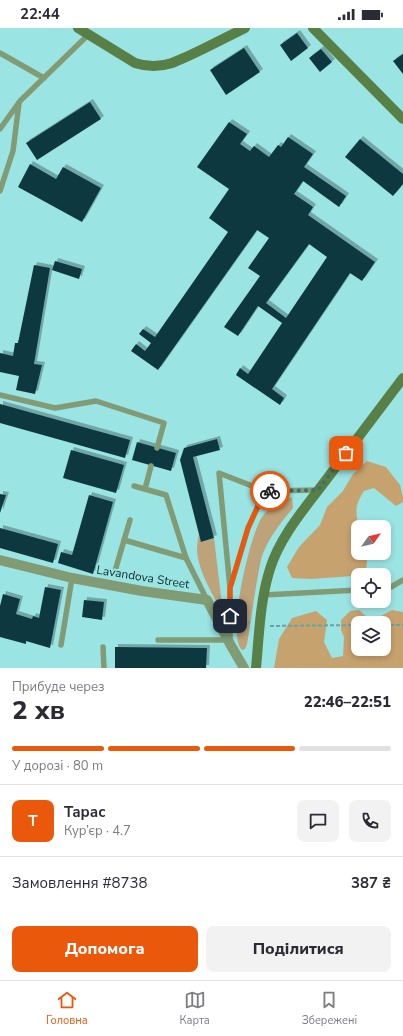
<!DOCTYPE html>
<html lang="uk">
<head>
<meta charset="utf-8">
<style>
  body { margin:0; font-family:"Nunito Sans",sans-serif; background:#f2f2f3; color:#2b2b33; height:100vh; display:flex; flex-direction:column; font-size:15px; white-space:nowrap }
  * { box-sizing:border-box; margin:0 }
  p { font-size:13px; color:#7c7c81 }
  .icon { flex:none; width:22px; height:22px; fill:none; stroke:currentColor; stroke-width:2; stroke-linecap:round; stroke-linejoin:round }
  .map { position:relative; height:640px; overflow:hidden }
  .panel { display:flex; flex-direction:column; background:#fff; flex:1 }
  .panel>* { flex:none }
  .needle { width:26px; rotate:56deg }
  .fabs { position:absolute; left:351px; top:492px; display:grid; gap:8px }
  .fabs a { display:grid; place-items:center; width:40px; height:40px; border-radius:8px; background:#fff; box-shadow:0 2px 6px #0003; font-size:20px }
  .pin { position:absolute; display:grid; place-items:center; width:34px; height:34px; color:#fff; margin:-17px; border-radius:8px; box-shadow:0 2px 6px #0006 }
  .courier { position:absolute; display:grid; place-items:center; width:40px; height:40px; margin:-20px; border:3px solid #ea580c; border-radius:50%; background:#fff; color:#222; box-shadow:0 1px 5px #0007 }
  .overview em { font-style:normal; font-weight:800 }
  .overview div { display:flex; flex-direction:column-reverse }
  .overview { display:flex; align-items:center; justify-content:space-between; height:68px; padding:0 12px }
  h1 { font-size:26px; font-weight:800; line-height:30px }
  .bar { display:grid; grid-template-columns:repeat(4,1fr); gap:6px 4px; align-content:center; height:48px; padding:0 12px }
  .bar i { height:5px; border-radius:3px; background:#e1e1e2 }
  .bar .selected { background:#ea580c }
  .bar p { grid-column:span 4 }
  .line { display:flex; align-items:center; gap:10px; padding:0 12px; border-top:1px solid #e1e1e2 }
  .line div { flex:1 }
  .round { display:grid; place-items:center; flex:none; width:42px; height:42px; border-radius:8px; background:#f2f2f3 }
  .primary-button { display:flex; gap:8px; margin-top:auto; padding:8px 12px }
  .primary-button a { flex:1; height:46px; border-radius:8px; background:#ea580c; color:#fff; font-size:16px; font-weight:800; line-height:46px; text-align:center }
  .primary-button a+a { background:#f2f2f3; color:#2b2b33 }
  .status { display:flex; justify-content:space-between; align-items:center; height:28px; padding:0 20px; background:#fff; direction:ltr }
  .status svg { height:11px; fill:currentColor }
  .dock { display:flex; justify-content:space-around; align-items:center; height:56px; border-top:1px solid #e1e1e2; background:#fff; font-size:11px; color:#7c7c81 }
  .dock a { display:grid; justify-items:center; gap:2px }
  .dock .selected { color:#ea580c }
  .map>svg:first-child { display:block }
  .green { fill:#bea279 }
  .forest { fill:#c6a26e; fill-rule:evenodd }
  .building { fill:#0c3740; fill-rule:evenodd; filter:url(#shadow) }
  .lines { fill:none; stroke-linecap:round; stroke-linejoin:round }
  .path { stroke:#68a2a2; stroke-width:2; stroke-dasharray:4 2; stroke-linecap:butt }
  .lane { stroke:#819b75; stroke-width:5.5 }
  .street { stroke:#819b75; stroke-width:10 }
  .secondary { stroke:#587f45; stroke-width:10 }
  .done { stroke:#3f6d6d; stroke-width:4; stroke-dasharray:0 7.2 }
  .route { stroke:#ea580c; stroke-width:5 }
  .labels { text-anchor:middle; stroke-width:4; stroke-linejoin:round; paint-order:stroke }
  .street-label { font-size:12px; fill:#0e2d2d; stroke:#9be4e4 }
</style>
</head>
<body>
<div class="status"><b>22:44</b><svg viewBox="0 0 49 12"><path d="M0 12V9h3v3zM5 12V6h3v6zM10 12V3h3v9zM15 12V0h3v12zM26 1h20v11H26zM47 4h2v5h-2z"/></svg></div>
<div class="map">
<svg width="403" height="640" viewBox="0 0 403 640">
  <defs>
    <filter id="shadow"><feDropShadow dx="3" dy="-3" stdDeviation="0" flood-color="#0004"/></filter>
  </defs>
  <rect width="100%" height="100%" fill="#9be4e4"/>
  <g class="green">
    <path d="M292 469 293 480C282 493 271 507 264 523 260 532 259 543 257 553 253 574 251 595 247 616L245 621 242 622C226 607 250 507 262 489 269 479 281 474 292 469Z"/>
    <path d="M199 506 202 514 214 510 223 585C213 567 198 543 197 522 197 516 198 511 199 506Z"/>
  </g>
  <g class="forest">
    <path d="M367 433 386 439 400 457 403 469V474L396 478 374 460 364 463C355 477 355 483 359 499H358V525H368L366 542 353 548 311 551 292 550 287 539 299 519 320 497 327 479 343 463 353 446Z"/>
    <path d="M359 582 369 591 381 588 392 582 403 584V640H274L279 611 292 590 316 583 327 592 324 614 332 630 343 628 344 609 341 602V592L350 583ZM358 595H384V621H358Z"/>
  </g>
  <g class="building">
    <path d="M297 5 308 20 291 33 280 17Z"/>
    <path d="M244 20 260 44 226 67 210 42Z"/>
    <path d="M321 21 332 34 320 44 309 30Z"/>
    <path d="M403 26V46L393 33Z"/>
    <path d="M90 74 101 91 37 132 26 115Z"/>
    <path d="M229 94 247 106 240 116 250 123 254 118 269 129 278 117 281 119 288 109 313 126 304 139 346 168 339 179 303 153 294 166 313 179 308 187 375 234 362 253 350 245 272 361 284 370 280 377 236 347 240 340 248 346 282 295 258 278 238 308 224 299 260 248 248 240 269 210 257 202 158 342 131 323 136 316 145 323 151 315 139 306 143 301 155 309 228 204 209 190 229 161 197 139ZM309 216 327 229 286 290 266 275Z"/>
    <path d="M360 111 403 146V156L393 168 345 129Z"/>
    <path d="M30 136 56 151 63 139 101 160 82 194 18 159Z"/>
    <path d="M55 233 82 241 79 251 52 242Z"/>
    <path d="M34 237 50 240 34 336 42 337 35 366 16 362 19 348 0 344V325L13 328 15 315H18Z"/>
    <path d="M0 376 130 412 125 430 0 395Z"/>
    <path d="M217 411 220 422 193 429 214 510 201 514 180 432 184 420Z"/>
    <path d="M137 414 176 425 171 443 132 432Z"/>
    <path d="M71 422 124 437 116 465 63 450Z"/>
    <path d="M0 466 6 467 0 485Z"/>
    <path d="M89 467 113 474 93 546 58 535 61 524 72 527Z"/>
    <path d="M0 500 58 516 53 535 0 520Z"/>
    <path d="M45 559 61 562 50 620 26 613V616L0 609V578L3 566 20 571 16 586 32 591 33 588 39 590Z"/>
    <path d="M84 572 104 574 102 592 82 589Z"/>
    <path d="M115 619 207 620 206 640H115Z"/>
  </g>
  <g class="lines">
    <g class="path">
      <path d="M238 588 250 595"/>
      <path d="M384 597H403"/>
      <path d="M270 598 358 597"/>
    </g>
    <g class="lane">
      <path d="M0 25 44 50"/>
      <path d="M0 101 20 73 88 7"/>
      <path d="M0 163 13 123 19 75"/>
      <path d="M0 367 55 380 96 373 164 395 157 420"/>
      <path d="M134 458 166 467 186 530 207 572"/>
      <path d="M145 461 151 438"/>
      <path d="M124 512 186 530"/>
      <path d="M115 543 130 492"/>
      <path d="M231 557 248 500 265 463"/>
      <path d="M384 560 391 559 403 552"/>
      <path d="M264 567 358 562"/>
      <path d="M158 612H228"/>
      <path d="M230 612V560L219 445 265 463 318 462"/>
      <path d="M61 617 72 550"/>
      <path d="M103 619 104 640"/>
    </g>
    <path class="street" d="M0 532 72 550 142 563 207 572 230 616 244 640"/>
    <g class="secondary">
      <path d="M78 0 135 35C147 39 160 39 172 35 182 31 193 26 203 21 217 14 231 7 245 0"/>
      <path d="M313 0 403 91"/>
      <path d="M256 640C259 608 260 572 270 541 280 508 306 479 326 452 352 418 377 384 403 350"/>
    </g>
  </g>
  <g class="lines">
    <path class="done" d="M270 463 318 462 346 425"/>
    <path class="route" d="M230 588V560L248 500 265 463H270"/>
  </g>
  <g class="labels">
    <g class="street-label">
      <text transform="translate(143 549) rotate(9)" y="4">Lavandova Street</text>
    </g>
  </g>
</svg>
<div class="fabs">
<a><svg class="needle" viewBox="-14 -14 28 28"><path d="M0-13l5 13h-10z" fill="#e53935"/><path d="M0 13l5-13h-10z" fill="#7c7c81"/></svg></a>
<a><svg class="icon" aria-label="locate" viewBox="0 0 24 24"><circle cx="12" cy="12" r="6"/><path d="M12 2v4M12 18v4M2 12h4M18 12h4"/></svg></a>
<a><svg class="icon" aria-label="layers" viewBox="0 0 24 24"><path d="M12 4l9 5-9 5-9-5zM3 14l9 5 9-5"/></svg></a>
</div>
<div class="pin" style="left:346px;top:425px;background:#ea580c"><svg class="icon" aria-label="bag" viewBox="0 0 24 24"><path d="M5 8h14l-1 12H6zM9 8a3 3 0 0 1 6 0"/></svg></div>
<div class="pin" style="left:230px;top:588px;background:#1f2937"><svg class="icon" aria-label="home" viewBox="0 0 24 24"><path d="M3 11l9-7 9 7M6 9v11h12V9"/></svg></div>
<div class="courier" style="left:270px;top:463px"><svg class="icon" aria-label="bike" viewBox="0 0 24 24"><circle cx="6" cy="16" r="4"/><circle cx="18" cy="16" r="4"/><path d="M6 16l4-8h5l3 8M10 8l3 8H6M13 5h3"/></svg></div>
</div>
<section class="panel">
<div class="overview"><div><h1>2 хв</h1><p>Прибуде через</p></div><em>22:46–22:51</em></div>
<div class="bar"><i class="selected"></i><i class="selected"></i><i class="selected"></i><i></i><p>У дорозі · 80 m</p></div>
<div class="line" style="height:72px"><b class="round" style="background:#ea580c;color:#fff">Т</b><div><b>Тарас</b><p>Кур’єр · 4.7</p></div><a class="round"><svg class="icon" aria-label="chat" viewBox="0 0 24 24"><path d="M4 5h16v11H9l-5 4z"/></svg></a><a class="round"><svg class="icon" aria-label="phone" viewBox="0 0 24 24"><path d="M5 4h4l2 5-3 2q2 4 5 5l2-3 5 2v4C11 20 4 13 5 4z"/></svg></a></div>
<div class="line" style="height:52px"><div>Замовлення #8738</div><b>387 ₴</b></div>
<div class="primary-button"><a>Допомога</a><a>Поділитися</a></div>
</section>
<nav class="dock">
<a class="selected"><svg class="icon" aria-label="home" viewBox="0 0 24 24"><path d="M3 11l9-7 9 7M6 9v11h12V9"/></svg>Головна</a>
<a><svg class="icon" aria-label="map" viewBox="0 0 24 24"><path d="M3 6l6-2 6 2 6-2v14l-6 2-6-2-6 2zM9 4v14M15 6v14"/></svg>Карта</a>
<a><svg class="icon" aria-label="saved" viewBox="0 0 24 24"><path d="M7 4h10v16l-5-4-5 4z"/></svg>Збережені</a>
</nav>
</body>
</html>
